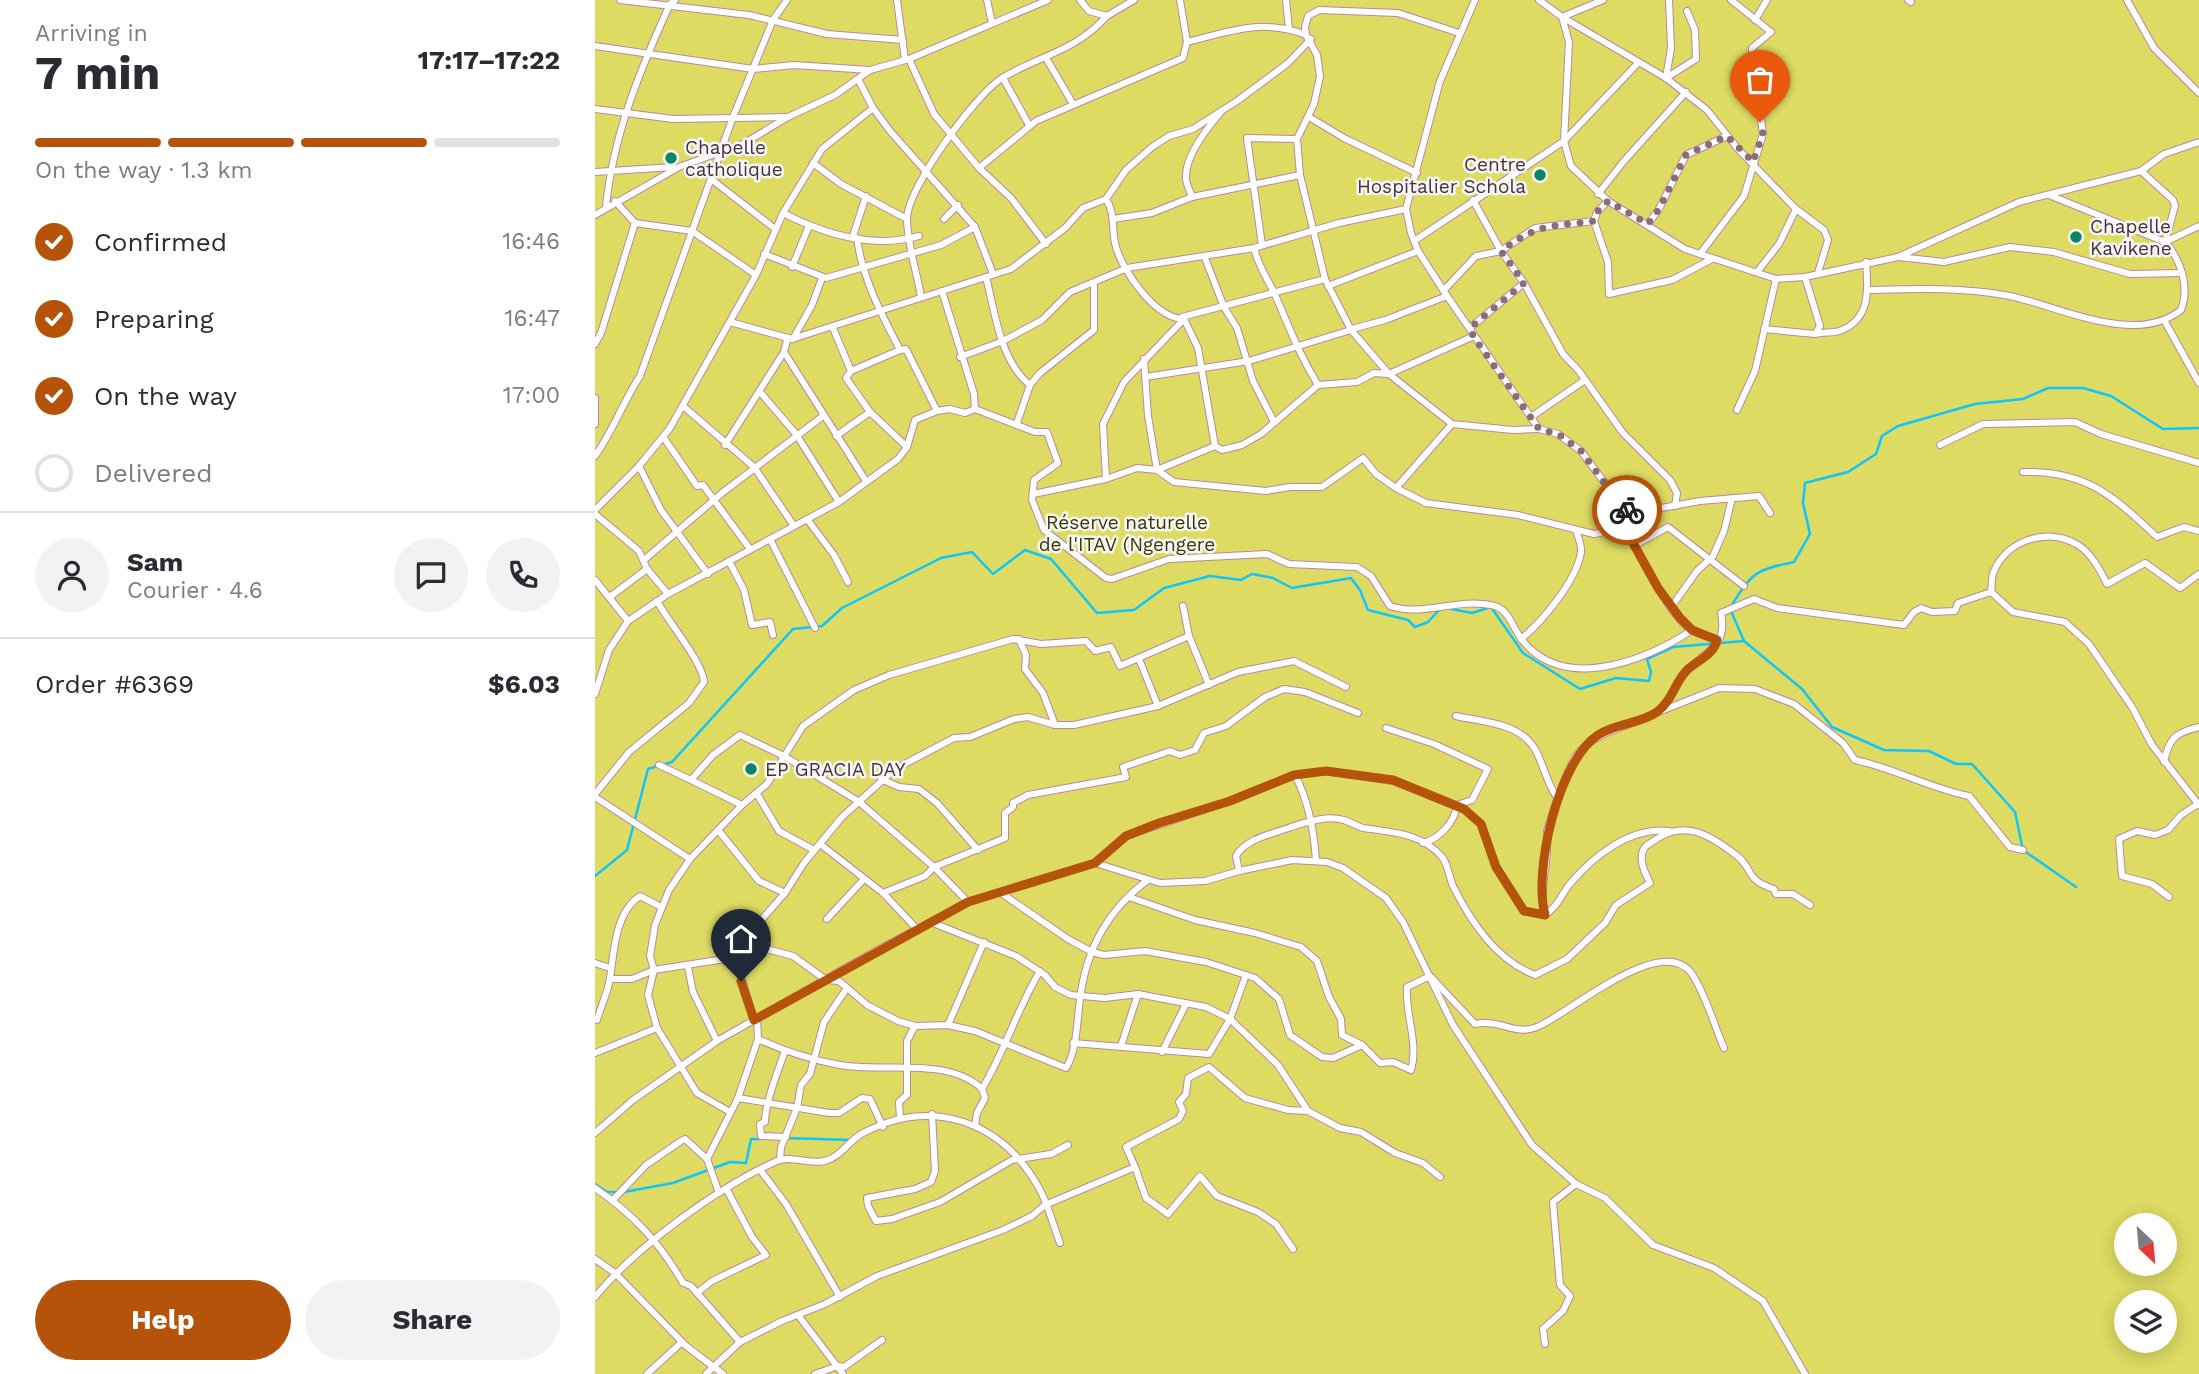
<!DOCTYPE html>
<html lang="en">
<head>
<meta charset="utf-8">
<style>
  body { margin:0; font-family:"Work Sans",sans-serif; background:#f2f2f3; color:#2b2b33; height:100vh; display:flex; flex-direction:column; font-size:26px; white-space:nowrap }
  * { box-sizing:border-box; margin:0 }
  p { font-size:23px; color:#7c7c81 }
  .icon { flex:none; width:38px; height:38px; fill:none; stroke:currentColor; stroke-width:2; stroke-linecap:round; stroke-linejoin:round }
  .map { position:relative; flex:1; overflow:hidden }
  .panel { display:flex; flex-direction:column; background:#fff; width:595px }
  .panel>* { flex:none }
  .needle { width:46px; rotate:154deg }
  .tools { position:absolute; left:1519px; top:1213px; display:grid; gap:14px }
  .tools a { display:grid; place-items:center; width:63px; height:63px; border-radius:50%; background:#fff; box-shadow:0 4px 18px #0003; font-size:35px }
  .pin { position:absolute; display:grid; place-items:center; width:60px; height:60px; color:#fff; margin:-72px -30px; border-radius:50% 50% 50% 0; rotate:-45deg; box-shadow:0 0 7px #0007 }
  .pin .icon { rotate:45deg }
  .courier { position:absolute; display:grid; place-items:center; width:70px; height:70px; margin:-35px; border:5px solid #b45309; border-radius:50%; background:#fff; color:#222; box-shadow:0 2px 9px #0007 }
  .overview em { font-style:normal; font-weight:700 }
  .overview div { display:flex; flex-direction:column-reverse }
  .overview { display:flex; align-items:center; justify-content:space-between; height:119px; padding:0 35px }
  h1 { font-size:46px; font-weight:700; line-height:52px }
  .bar { display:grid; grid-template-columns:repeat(4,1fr); gap:10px 7px; align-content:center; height:84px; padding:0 35px }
  .bar i { height:9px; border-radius:5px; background:#e1e1e2 }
  .bar .selected { background:#b45309 }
  .bar p { grid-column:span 4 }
  .line { display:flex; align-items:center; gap:18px; padding:0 35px; border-top:2px solid #e1e1e2 }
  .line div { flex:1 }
  .round { display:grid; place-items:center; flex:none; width:74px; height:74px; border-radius:37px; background:#f2f2f3 }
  ol { padding:0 35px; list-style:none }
  li { display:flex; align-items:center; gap:21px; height:77px }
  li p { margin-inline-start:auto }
  li .icon { padding:7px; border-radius:50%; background:#b45309; color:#fff; stroke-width:4 }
  li:last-child { color:#7c7c81 }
  li i { width:38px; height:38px; border:4px solid #e1e1e2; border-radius:50% }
  .cta { display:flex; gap:14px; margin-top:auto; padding:14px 35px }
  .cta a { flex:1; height:80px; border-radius:42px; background:#b45309; color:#fff; font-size:28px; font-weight:700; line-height:80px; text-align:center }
  .cta a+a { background:#f2f2f3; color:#2b2b33 }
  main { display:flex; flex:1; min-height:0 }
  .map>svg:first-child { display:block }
  .green { fill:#dddb62; fill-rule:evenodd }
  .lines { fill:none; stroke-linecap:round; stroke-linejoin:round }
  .stream { stroke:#0ec5fd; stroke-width:2.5 }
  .minor-casing { stroke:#bf86a3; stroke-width:8 }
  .minor { stroke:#fff; stroke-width:6 }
  .done { stroke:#876e7a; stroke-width:7; stroke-dasharray:0 12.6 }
  .route { stroke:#b45309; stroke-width:9 }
  .poi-dot { fill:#0e8464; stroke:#f7f7f7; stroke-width:2.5 }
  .labels { text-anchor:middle; stroke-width:5; stroke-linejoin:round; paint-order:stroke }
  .poi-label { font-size:19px; fill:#48303c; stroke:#f7f7f7; text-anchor:start }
  .park-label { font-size:19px; fill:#393700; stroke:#f7f7f7 }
</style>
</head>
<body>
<main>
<section class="panel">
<div class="overview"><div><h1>7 min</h1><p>Arriving in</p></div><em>17:17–17:22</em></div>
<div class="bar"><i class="selected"></i><i class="selected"></i><i class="selected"></i><i></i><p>On the way · 1.3 km</p></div>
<ol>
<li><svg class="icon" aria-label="check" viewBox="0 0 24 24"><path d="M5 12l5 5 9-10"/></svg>Confirmed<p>16:46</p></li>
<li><svg class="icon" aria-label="check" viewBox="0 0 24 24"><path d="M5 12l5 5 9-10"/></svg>Preparing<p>16:47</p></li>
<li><svg class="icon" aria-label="check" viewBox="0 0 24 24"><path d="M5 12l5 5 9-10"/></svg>On the way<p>17:00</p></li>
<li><i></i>Delivered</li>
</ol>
<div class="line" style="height:126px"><a class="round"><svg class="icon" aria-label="person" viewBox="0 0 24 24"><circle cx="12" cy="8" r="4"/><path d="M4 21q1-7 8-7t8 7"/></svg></a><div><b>Sam</b><p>Courier · 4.6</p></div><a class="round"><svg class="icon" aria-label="chat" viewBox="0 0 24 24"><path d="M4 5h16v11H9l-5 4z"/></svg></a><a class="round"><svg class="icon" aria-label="phone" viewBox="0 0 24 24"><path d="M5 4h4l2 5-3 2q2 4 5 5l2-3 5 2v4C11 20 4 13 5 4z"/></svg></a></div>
<div class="line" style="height:91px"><div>Order #6369</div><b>$6.03</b></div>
<div class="cta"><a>Help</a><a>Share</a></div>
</section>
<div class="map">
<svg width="1604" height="1374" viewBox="0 0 1604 1374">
  <rect width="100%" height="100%" fill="#fbe2ee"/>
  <path class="green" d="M0 0H1604V1374H0ZM1531 1225H1570V1264H1531ZM1531 1302H1570V1340H1531Z"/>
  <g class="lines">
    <g class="stream">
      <path d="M1137 605C1157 572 1161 570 1199 562L1215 534 1208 503 1210 483 1253 472 1281 454 1287 436 1303 426 1380 404 1428 399 1453 388H1488L1516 396 1568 429 1604 428"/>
      <path d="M851 608 877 613 896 607 928 653 985 689 1021 678 1054 681 1056 672 1052 659 1078 647 1149 641"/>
      <path d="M1136 611 1149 641 1207 689 1237 727 1289 750 1334 751 1361 764H1377L1420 812 1428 850 1481 887"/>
      <path d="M0 876 32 850 53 769 77 762 198 629 227 626 247 608 346 558 377 552 398 574 430 550 456 559 502 613 539 610 569 588 615 576 646 580 657 574 678 578 697 588 756 578 765 590 773 610 813 620 820 627 833 622 845 609"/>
      <path d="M190 1138 256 1140"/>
      <path d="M0 1184 12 1192H22"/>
      <path d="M29 1192 78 1183 135 1162 151 1163 156 1139H166"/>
    </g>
    <g class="minor-casing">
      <g id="minor">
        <path d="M25 0 154 15 232 34 308 40"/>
        <path d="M302 0 310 60"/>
        <path d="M392 0 397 23"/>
        <path d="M485 0 494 11 512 16 539 0"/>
        <path d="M585 0 592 42"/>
        <path d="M691 0 694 29"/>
        <path d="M944 0 967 17 974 42 969 141 976 166 1013 201 1090 249 1181 279 1210 277 1303 257 1424 202 1546 171 1569 154 1604 142"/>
        <path d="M1313 0 1316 2"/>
        <path d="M1532 0 1559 48 1604 93"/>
        <path d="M967 17 1071 78 1112 110 1143 149 1201 209 1229 230 1233 240 1223 273"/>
        <path d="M967 17 1008 0"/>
        <path d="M1160 20 1172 0"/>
        <path d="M711 35 710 27 713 16 724 10 803 13 864 33"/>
        <path d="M0 46 158 69 199 65 275 70"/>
        <path d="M451 58 478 104"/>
        <path d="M314 59 339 114 384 168 416 198 451 244"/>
        <path d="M408 78 434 125"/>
        <path d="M1071 78 1101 59 1100 30 1092 11"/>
        <path d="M1071 78 1076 48 1074 0"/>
        <path d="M263 79 278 108 295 131 380 227 398 274"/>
        <path d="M0 109 78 119 191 117"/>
        <path d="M714 117 749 138 822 173"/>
        <path d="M218 163 246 184 312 219"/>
        <path d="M384 168 441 121 588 58 592 42C636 31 667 18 711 35L722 55 725 76 719 104 702 139 705 175 730 279 756 330 794 374 857 424 918 430 944 429"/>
        <path d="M1546 171 1578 200 1580 206 1570 242"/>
        <path d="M0 172 78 167"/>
        <path d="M116 179 179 228"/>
        <path d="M1003 194 1029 161 1091 92"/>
        <path d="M597 197C595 190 590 183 591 176 591 155 613 127 626 112"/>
        <path d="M511 199C521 214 516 231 521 247 528 272 561 319 589 319L603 348 620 446"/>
        <path d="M878 200 906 251 929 283 968 354 984 371 1028 433 1075 480 1082 493 1080 506"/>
        <path d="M20 201 40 223 97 231 161 275"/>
        <path d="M11 207C18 135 45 70 75 4L80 0"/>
        <path d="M188 213C229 234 278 249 324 236"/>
        <path d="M0 215 84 167 148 144 193 117 240 95 275 70 314 59 453 0"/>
        <path d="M349 219 363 205"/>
        <path d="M518 219 557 213 597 197 705 175"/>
        <path d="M999 221 1013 262 1014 294 1077 280 1117 259"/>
        <path d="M1053 224 1064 209 1091 155 1132 136"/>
        <path d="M258 236 271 196"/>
        <path d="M262 238C267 278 287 315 305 350L311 349 342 411"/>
        <path d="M819 241 969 141 1043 63"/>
        <path d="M1570 242 1604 226"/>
        <path d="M667 245 652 138 702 139"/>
        <path d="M659 248C663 266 673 279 681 297 695 329 704 354 723 385"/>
        <path d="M169 254 231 278 346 245 380 227"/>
        <path d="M1105 254 1149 196 1168 134 1157 52V48L1176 32 1136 0"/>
        <path d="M1304 257 1349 262 1415 247 1459 252 1535 274 1587 273"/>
        <path d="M610 258 629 307 642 328 658 381 679 422"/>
        <path d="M197 267 214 226"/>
        <path d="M1162 272 1184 244 1201 209"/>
        <path d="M391 277C400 312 405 361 435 385"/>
        <path d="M733 286 823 251"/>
        <path d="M849 290 881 256 906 251 940 228 999 221 1002 212 1013 201"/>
        <path d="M1273 290C1318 289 1364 287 1409 295 1459 303 1538 348 1586 310 1595 287 1586 260 1570 242L1454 195"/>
        <path d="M347 291 379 394 380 409"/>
        <path d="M326 297C322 272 312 244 312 218 313 187 380 95 407 78 447 54 478 53 512 16"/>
        <path d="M587 317 730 279"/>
        <path d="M1569 320 1604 383"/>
        <path d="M135 322 197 339 416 269 470 228 488 208 511 199 531 170 557 147 574 136 598 129 642 101 693 63 716 39"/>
        <path d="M876 327 929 283"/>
        <path d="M238 328 256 371 251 378 275 412 312 447"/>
        <path d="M757 329 790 320 852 296"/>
        <path d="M1169 329 1220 334 1225 326 1210 277"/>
        <path d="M1220 334C1229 331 1239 334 1247 330 1276 318 1273 288 1271 262"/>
        <path d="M198 339 217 305 227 278"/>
        <path d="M192 340 189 352 271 481"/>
        <path d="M0 344 6 333 40 223"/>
        <path d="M365 357 408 341 447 320 475 292 532 268 659 248 744 223 811 209"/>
        <path d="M549 359 553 416 562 470 579 482 671 491 695 487H727L768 458 781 474 801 488 831 503 923 515 999 534C1014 532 1025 527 1033 514L1023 493 1009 482 986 451 963 434 944 429 852 296 823 251 816 233 811 209 845 81 880 0"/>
        <path d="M256 371 305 350"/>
        <path d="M550 377 654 361 756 330"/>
        <path d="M165 392 201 434 244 502"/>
        <path d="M0 398V424"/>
        <path d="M88 406 159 467 199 526"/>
        <path d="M1142 410 1160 371 1181 279"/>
        <path d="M936 417 990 380"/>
        <path d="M422 423 435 385 445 373 499 330V284"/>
        <path d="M241 436 275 412"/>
        <path d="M69 438 102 486 108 485 155 549"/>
        <path d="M130 445 189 352"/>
        <path d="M1345 445 1388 424 1480 422 1506 434 1604 463"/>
        <path d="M0 456C18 431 28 402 45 376L138 117 178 20 192 0"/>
        <path d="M44 466 66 510 113 574"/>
        <path d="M1428 472C1491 470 1518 496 1562 537L1589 527 1604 531"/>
        <path d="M511 479 508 424 529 382 589 319"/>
        <path d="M801 488 857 424"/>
        <path d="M438 494 511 479 542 468 562 470 620 446 627 450 647 445 666 434 723 385 762 382 779 373 794 374 879 336"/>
        <path d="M0 510 44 466 75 428 161 275 188 213 227 149 278 108"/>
        <path d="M0 514 44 551 52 569 73 594"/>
        <path d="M1033 514 1105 501 1164 496 1175 513"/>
        <path d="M212 519 239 555 253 582"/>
        <path d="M1027 523C1043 551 1071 612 1096 630 1103 634 1114 637 1122 640"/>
        <path d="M175 539 220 628"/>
        <path d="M1040 545 1073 527 1149 586"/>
        <path d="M49 560 127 493 228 416"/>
        <path d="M134 561 149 590 157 625 175 622 178 635"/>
        <path d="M0 580 33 621"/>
        <path d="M1396 592C1397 586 1396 576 1399 571 1413 539 1454 527 1483 545 1497 554 1505 570 1512 584L1550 563 1585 588 1604 574"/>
        <path d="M16 596 52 569"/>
        <path d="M588 606 594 636 614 685"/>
        <path d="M1077 606 1102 571 1118 556 1129 531 1137 498"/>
        <path d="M424 639 431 655 430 669 448 693 460 725"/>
        <path d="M926 639C947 622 982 580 986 552 987 546 983 537 981 530"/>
        <path d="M544 659 563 706"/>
        <path d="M0 694 14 650 33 621 73 594 244 502 303 459 312 447 320 420 342 411 355 409 370 413 380 409 440 432H452L463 463 439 480 437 500 449 530 511 578 517 579 574 559 672 554 694 564 762 567 776 576 795 606C828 617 862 598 896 605 914 608 917 627 927 640 969 693 1051 661 1097 630"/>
        <path d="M1066 711 1124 688 1160 689 1199 704 1248 743 1260 760C1299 768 1334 788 1374 796L1415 847 1428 850"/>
        <path d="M861 716C886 722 924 722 940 749 949 765 951 783 963 799"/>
        <path d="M791 728 839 744 893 769 877 800 862 805C860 822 844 839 828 843"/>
        <path d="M1569 762C1574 738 1580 733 1604 727"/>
        <path d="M64 765 96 780"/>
        <path d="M700 775C714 802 719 831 721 860"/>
        <path d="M286 779 304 787 324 789 342 803 383 850"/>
        <path d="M0 794 34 752 94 703 109 682C107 661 74 623 62 601"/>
        <path d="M162 794 184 831 219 850"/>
        <path d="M0 797 95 859"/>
        <path d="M147 805 96 780 118 755 145 735 189 756 263 801 339 867 373 902"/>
        <path d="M123 830 164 881 190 893"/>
        <path d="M225 844 288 893 322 929"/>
        <path d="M500 863 531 836 635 801 700 775 731 771 798 781 869 809 886 824 901 867 929 911 950 915C943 887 955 861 952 831 957 814 973 764 984 752 1006 729 1032 728 1059 714 1077 704 1078 685 1091 672 1110 650 1133 648 1126 613L1159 599 1182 608 1309 625 1319 612 1326 608 1337 612 1360 611 1363 603 1396 592 1418 612 1470 622 1494 644 1537 707 1557 745 1604 805"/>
        <path d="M644 871 697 860 732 862 748 868 791 898 808 922 858 1025 937 1145 981 1184 1010 1198 1058 1245 1119 1268 1168 1301 1210 1374"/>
        <path d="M288 893 330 876 339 867 410 838V813L418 807V803L433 795 531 777 528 767 575 751 585 755 600 750 609 733 631 726 670 697 689 689 710 692 763 713"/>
        <path d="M412 893 409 895 473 939 497 952 509 955 550 951 611 962 660 978 684 999 695 1035 727 1057 738 1058 767 1045 785 1063 798 1062 816 1070C824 1043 810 1015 812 987L835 976 880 1024C907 1019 919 1036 942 1027 974 1014 1067 931 1097 974 1111 995 1119 1025 1129 1048"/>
        <path d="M534 897 600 920 660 933 706 947 722 961 734 997 746 1019 747 1035 767 1045"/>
        <path d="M1574 897 1557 884 1527 876 1524 839 1542 831 1560 835 1573 830 1586 815 1603 804"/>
        <path d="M950 915C962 907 966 896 974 885 998 856 1035 827 1074 831"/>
        <path d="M232 919 268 880"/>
        <path d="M338 923 421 956 450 975 460 987 476 995 510 998 543 994 611 1007 635 1019 683 1065 713 1111 745 1128 766 1132 800 1153 828 1163 845 1177"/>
        <path d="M153 935 172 949 198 956 231 980 244 981 272 1005 303 1021 320 1026 353 1025 380 1031 471 1068C482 1051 482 1020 485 999 491 950 512 910 553 880"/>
        <path d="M0 963 15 968"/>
        <path d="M93 967 98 992 122 1041"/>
        <path d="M15 979H37L59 970 149 956"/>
        <path d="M2 1020C6 1006 13 992 15 978 19 952 20 912 45 896L66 907"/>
        <path d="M159 1020 143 966 153 935 190 893 209 863 247 817 300 769 359 738 375 737 419 719 433 717 460 725H479L563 706 643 672 699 661 751 687"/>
        <path d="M353 1025 389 942"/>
        <path d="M163 1039C189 1051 217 1060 245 1065 287 1073 353 1056 387 1089 410 1051 422 1009 445 971"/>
        <path d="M478 1043 614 1054 635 1019 651 975"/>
        <path d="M526 1046 543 994"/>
        <path d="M190 1051C183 1071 170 1103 170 1122L165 1124 166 1136 191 1137"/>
        <path d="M567 1052 591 1004"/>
        <path d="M0 1053 62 1028"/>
        <path d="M143 1098 234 1113H244L267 1098 275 1099 288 1127"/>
        <path d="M135 1112 102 1093 62 1028 53 995 59 970 55 956 60 925 74 890 95 859 147 805 172 784 208 726 259 690 294 675 418 639 446 644 491 641 500 651 516 647 525 666 594 636"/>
        <path d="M337 1114 340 1171 336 1182 320 1189 272 1198 273 1206 281 1221 297 1219 345 1202 417 1160 456 1154 473 1145"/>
        <path d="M305 1119 304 1102 312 1095V1041L320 1026"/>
        <path d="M380 1126 382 1113 390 1098 387 1089"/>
        <path d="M0 1133 38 1100 122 1041 275 954 373 902 500 863 565 883 610 881 644 871 641 856C651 838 678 834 696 827 712 822 732 815 749 820 756 822 761 826 768 828 796 832 827 833 847 857 853 864 854 877 858 886 876 922 901 960 940 975L972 959 1010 923 1021 905 1055 883C1050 873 1042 858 1050 847 1053 844 1059 841 1063 838 1092 820 1116 836 1141 855 1159 868 1149 880 1179 889L1181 894H1198L1215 905"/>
        <path d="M185 1160 186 1147 202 1108 206 1085 215 1074 229 1022 252 988"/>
        <path d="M540 1167 531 1147 584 1119 588 1111 584 1102 591 1094 593 1078 614 1067 650 1098 693 1110 713 1111"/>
        <path d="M166 1171 191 1204 245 1297"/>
        <path d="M0 1188C38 1214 65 1243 88 1283L96 1286 145 1342"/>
        <path d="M124 1193 112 1159 143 1098 163 1039 162 1018"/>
        <path d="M18 1200 51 1165 86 1141 90 1139 112 1159"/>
        <path d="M0 1259 20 1273 91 1346 128 1374"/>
        <path d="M102 1293 117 1281 171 1255 157 1237 132 1190"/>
        <path d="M0 1297C41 1247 123 1187 182 1161 197 1155 215 1165 230 1161 246 1157 254 1140 268 1133 336 1097 406 1120 444 1188 453 1204 458 1225 465 1243"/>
        <path d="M203 1315 248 1374"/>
        <path d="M950 1344 948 1329 968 1311 975 1296 965 1285 958 1202 981 1184"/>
        <path d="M52 1374 87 1342"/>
        <path d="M111 1374 145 1342 187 1321 230 1304 282 1276 408 1230 437 1216 450 1205 540 1167 551 1198 573 1214 605 1176 622 1196 663 1212 681 1224 698 1249"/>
        <path d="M220 1374 243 1366 249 1367 287 1340"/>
      </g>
    </g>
    <use href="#minor" class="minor"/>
  </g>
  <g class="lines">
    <path class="done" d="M1032 510 1023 493 1009 482 986 451 963 434 944 429 878 336 876 327 929 283 906 251C944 223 954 227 999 221L1002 212 1013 201 1053 224 1064 209 1091 155 1132 136 1158 162 1168 134 1165 122"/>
    <path class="route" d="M146 981 159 1020 373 902 500 863 531 836 564 823 635 801 699 775 731 771 798 780 869 809 886 824 901 867 929 911 950 915C938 872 963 761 1003 735 1021 723 1045 724 1062 712 1078 700 1080 681 1093 669 1104 660 1119 654 1122 640L1097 630 1085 618 1063 588 1027 523 1032 510"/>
  </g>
  <g class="poi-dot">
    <circle cx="76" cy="158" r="7"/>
    <circle cx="945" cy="175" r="7"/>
    <circle cx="1481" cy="237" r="7"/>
    <circle cx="156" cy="769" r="7"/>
  </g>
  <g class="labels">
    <g class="poi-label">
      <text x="90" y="154">Chapelle<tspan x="90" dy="22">catholique</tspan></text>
      <text x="931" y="171" text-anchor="end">Centre<tspan x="931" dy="22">Hospitalier Schola</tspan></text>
      <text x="1495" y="233">Chapelle<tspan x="1495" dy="22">Kavikene</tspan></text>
      <text x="170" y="776">EP GRACIA DAY</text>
    </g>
    <g class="park-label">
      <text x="532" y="529">Réserve naturelle<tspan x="532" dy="22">de l'ITAV (Ngengere</tspan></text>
    </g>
  </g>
</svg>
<div class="tools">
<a><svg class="needle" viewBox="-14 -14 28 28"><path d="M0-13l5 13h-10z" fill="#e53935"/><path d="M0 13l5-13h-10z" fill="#7c7c81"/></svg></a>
<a><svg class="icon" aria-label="layers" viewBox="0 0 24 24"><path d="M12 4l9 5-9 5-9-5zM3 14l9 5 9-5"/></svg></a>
</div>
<div class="pin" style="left:1165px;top:122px;background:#ea580c"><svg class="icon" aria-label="bag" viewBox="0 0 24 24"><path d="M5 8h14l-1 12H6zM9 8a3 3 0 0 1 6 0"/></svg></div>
<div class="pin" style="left:146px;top:981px;background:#1f2937"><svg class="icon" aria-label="home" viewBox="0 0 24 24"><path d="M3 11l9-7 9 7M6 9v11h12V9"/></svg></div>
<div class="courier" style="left:1032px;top:510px"><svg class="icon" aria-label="bike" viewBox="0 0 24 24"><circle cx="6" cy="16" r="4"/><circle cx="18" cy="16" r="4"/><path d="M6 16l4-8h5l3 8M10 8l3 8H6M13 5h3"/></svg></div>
</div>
</main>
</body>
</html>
